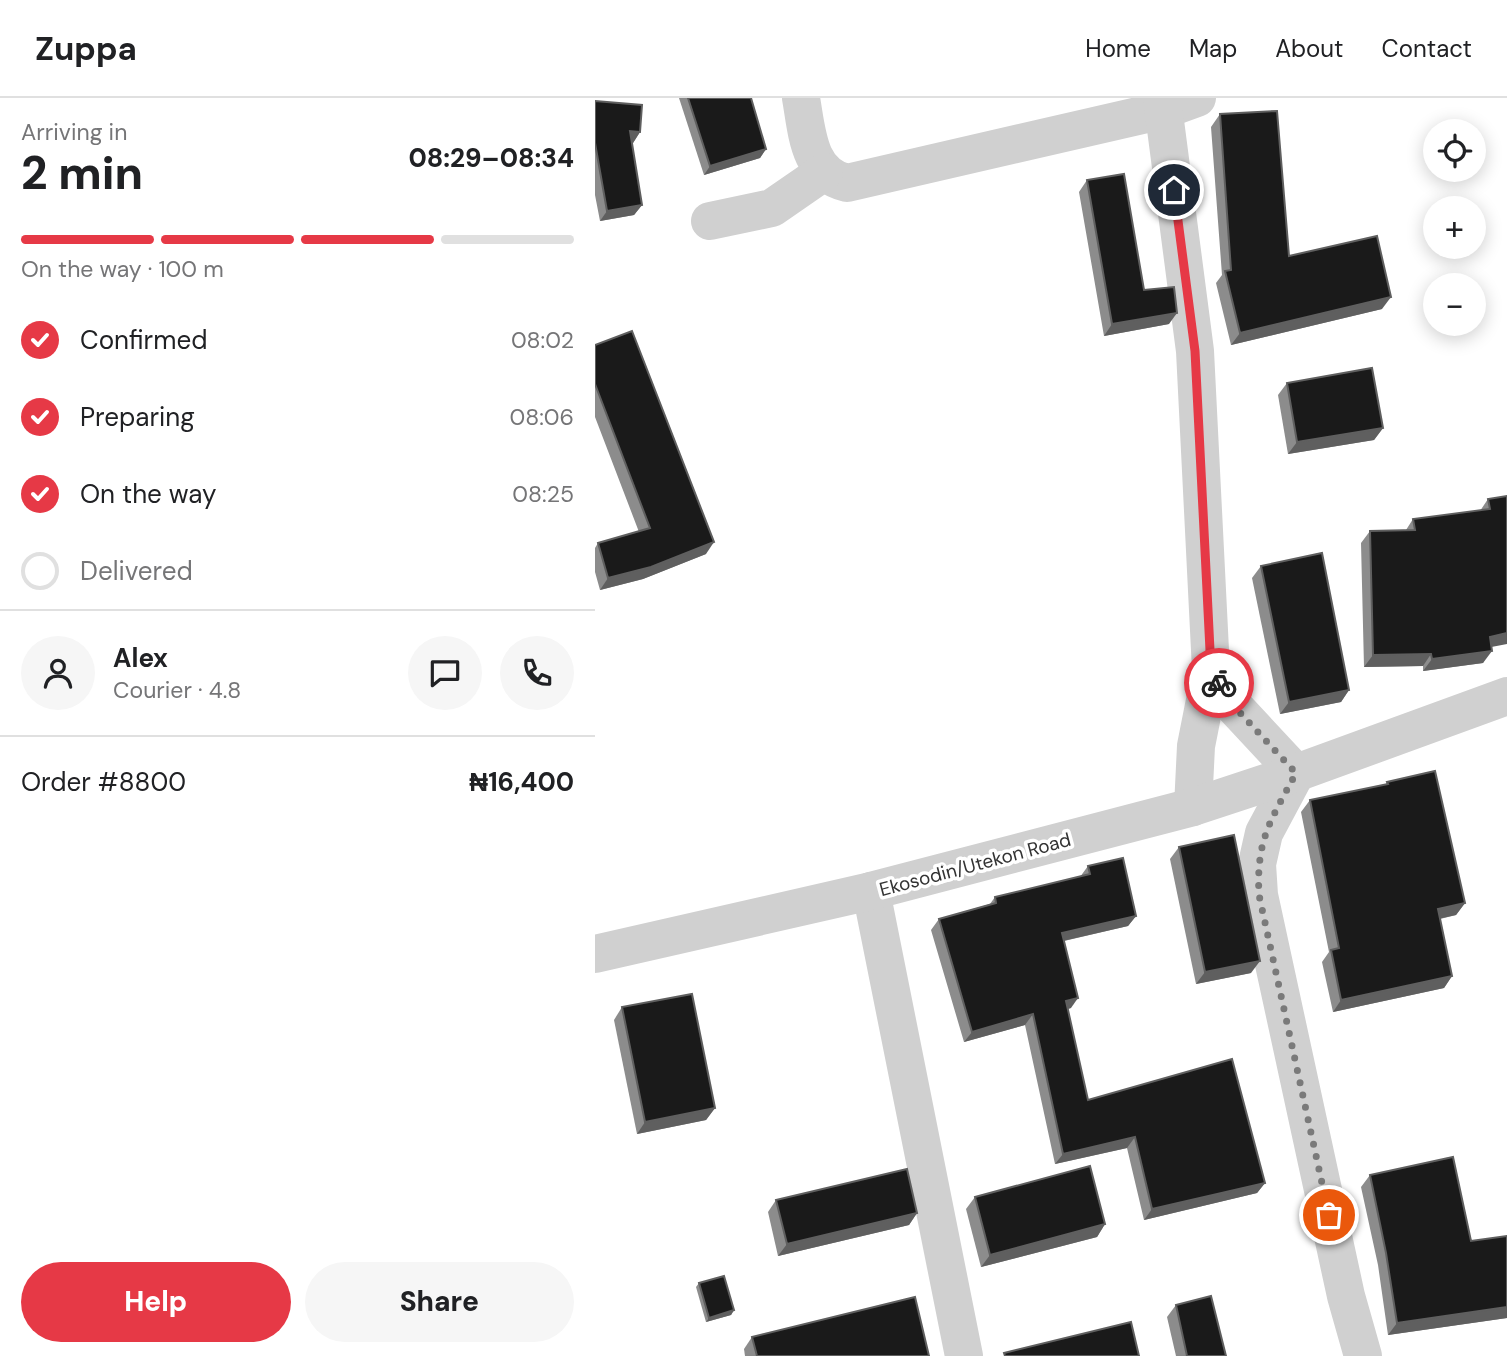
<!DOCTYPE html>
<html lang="en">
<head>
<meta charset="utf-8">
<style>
  body { margin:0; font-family:"DM Sans",sans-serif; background:#f6f6f6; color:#202124; height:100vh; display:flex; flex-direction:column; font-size:26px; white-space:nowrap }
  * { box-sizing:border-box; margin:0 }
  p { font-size:23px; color:#757577 }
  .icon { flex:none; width:38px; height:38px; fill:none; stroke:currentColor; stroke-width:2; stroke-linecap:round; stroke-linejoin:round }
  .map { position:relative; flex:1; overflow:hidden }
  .details { display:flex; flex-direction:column; background:#fff; width:595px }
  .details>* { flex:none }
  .tools { position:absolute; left:828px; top:21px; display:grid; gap:14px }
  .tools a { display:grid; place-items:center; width:63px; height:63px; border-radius:50%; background:#fff; box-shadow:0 4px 18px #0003; font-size:35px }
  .pin { position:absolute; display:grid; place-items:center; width:60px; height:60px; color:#fff; margin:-30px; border:4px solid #fff; border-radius:50%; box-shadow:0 2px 7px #0007 }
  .courier { position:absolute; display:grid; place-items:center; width:70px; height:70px; margin:-35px; border:5px solid #e63946; border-radius:50%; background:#fff; color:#222; box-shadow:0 2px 9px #0007 }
  .overview em { font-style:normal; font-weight:800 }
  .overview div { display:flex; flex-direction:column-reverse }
  .overview { display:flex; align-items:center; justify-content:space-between; height:119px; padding:0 21px }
  h1 { font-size:46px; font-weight:800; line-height:52px }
  .bar { display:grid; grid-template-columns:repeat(4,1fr); gap:10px 7px; align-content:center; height:84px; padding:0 21px }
  .bar i { height:9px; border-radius:5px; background:#e0e0e0 }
  .bar .current { background:#e63946 }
  .bar p { grid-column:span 4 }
  .line { display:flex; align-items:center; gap:18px; padding:0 21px; border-top:2px solid #e0e0e0 }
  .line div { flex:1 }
  .round { display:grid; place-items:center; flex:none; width:74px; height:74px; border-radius:37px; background:#f6f6f6 }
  ol { padding:0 21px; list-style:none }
  li { display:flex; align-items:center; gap:21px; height:77px }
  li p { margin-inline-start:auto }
  li .icon { padding:7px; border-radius:50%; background:#e63946; color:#fff; stroke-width:4 }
  li:last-child { color:#757577 }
  li i { width:38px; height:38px; border:4px solid #e0e0e0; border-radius:50% }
  .primary-button { display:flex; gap:14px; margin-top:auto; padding:14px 21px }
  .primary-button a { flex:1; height:80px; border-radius:42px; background:#e63946; color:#fff; font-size:28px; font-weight:800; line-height:80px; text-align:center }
  .primary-button a+a { background:#f6f6f6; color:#202124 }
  header { display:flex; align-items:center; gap:42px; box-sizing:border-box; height:98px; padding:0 35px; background:#fff; border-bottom:2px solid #e0e0e0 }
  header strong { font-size:33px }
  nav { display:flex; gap:38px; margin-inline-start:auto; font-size:24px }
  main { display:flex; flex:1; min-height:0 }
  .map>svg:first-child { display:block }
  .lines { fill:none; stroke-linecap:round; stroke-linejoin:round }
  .minor { stroke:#d0d0d0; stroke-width:38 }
  .wall { fill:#8c8c8c }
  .shaded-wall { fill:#5f5f5f }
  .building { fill:#1a1a1a; stroke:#5f5f5f; stroke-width:2 }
  .done { stroke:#7a7a7a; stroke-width:7; stroke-dasharray:0 12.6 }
  .route { stroke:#e63946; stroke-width:9 }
  .labels { text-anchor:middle; stroke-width:7; stroke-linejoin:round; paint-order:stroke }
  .street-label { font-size:19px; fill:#333; stroke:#fff }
</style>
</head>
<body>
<header>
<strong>Zuppa</strong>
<nav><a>Home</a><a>Map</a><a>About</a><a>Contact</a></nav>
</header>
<main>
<section class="details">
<div class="overview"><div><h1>2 min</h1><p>Arriving in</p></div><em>08:29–08:34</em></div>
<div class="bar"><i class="current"></i><i class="current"></i><i class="current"></i><i></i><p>On the way · 100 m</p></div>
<ol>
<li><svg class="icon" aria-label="check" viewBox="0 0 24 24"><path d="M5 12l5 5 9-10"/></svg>Confirmed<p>08:02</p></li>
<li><svg class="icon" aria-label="check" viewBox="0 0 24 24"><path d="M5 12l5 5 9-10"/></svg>Preparing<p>08:06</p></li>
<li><svg class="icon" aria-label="check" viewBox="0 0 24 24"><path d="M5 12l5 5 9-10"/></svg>On the way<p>08:25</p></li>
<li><i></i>Delivered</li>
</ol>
<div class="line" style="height:126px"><a class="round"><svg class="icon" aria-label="person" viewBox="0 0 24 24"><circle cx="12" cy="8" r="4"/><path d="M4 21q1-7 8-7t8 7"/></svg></a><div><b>Alex</b><p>Courier · 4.8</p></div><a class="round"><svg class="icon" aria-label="chat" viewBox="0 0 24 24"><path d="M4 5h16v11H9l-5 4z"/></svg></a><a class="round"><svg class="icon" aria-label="phone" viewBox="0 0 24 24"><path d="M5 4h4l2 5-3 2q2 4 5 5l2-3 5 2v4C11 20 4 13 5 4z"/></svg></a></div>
<div class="line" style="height:91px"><div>Order #8800</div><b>₦16,400</b></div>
<div class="primary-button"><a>Help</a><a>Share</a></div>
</section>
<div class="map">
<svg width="912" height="1258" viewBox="0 0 912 1258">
  <rect width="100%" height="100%" fill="#fff"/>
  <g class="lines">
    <g class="minor">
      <path d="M206 0C212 34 213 76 252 85L569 12 602 0"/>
      <path d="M567 0 600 253 616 572 601 648 598 709"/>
      <path d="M115 123 177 110 229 74"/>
      <path d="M616 572 634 603 701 675 669 735 662 766 664 797 751 1198 768 1258"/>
      <path d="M276 793 369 1258"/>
      <path d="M0 856 276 793 598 709 701 675 912 598"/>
    </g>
  </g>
  <g class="wall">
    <path d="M84 0H156L171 51 165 60 109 77Z"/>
    <path d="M0 3 45 34 38 45H36L47 107 39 117 5 123 0 97Z"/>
    <path d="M625 16 694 158 787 211 636 247 621 185 627 177 616 29Z"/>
    <path d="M492 82 549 192 574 226 509 238 484 94Z"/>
    <path d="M0 247 111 456 48 481 5 492 0 474V450L3 445 44 434 0 319Z"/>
    <path d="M692 285 788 330 779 342 693 356 683 297Z"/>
    <path d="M912 398 896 549 888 565 828 573V568L769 569 766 445 775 433 811 432 818 421 885 413 893 401Z"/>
    <path d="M666 468 754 592 746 604 685 616 657 480Z"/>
    <path d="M792 684 870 805 861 817 845 821 857 878 849 890 738 914 727 864 734 854 706 714 715 702 790 687Z"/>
    <path d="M584 749 656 875 601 886 575 761Z"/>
    <path d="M493 768 541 818 533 828 469 843 476 910 473 911 493 1002 670 1085 662 1095 549 1122 532 1050 460 1066 430 927 369 944 336 832 344 821 395 806 400 799 485 779Z"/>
    <path d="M27 909 120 1010 111 1022 42 1036 19 922Z"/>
    <path d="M775 1077 876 1143 912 1138V1220L793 1237 783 1167 766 1089Z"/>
    <path d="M380 1099 510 1126 502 1139 386 1169 371 1111Z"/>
    <path d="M181 1102 322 1115 314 1127 183 1158 173 1114Z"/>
    <path d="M104 1185 139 1212 136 1217 111 1224 101 1189Z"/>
    <path d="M581 1207 631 1258H581L572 1219Z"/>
    <path d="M157 1239 334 1258H150L149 1251Z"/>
  </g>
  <g class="shaded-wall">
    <path d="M35 33 45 34 38 45 27 44Z"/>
    <path d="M171 51 165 60 109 77 115 68Z"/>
    <path d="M47 107 39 117 5 123 12 113Z"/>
    <path d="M796 199 787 211 636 247 645 235Z"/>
    <path d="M582 215 574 226 509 238 517 226Z"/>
    <path d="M788 330 779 342 693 356 702 344Z"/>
    <path d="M119 444 111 456 48 481 5 492 13 480Z"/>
    <path d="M912 535V546L886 551 895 539Z"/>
    <path d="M897 553 888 565 828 573 837 561Z"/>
    <path d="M836 556 828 568 769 569 778 557Z"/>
    <path d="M754 592 746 604 685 616 694 604Z"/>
    <path d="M870 805 861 817 834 823 843 811Z"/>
    <path d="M541 818 533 828 459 845 467 835Z"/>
    <path d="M665 863 656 875 601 886 610 874Z"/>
    <path d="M857 878 849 890 738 914 746 902Z"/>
    <path d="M483 900 476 910 464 913 471 903Z"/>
    <path d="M438 916 430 927 369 944 377 934Z"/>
    <path d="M120 1010 111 1022 42 1036 50 1024Z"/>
    <path d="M540 1039 532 1050 460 1066 468 1056Z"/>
    <path d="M670 1085 662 1095 549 1122 557 1111Z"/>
    <path d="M322 1115 314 1127 183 1158 192 1146Z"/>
    <path d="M510 1126 502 1139 386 1169 395 1157Z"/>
    <path d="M912 1209V1220L793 1237 802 1225Z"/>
    <path d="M139 1212 136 1217 111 1224 114 1220Z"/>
  </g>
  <g class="building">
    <path d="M93 0H156L171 51 115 68Z"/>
    <path d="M0 3 47 7 45 34 35 33 47 107 12 113 0 45Z"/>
    <path d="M682 13 694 158 782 138 796 199 645 235 630 173 636 172 625 16Z"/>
    <path d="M529 76 549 192 579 189 582 215 517 226 492 82Z"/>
    <path d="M37 233 119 444 56 469 13 480 3 445 55 430 0 286V247Z"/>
    <path d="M777 270 788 330 702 344 692 285Z"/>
    <path d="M912 398V535L895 539 897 553 837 561 836 556 778 557 775 433 820 432 818 421 895 411 893 401Z"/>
    <path d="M727 455 754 592 694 604 666 468Z"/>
    <path d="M840 673 870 805 843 811 857 878 746 902 736 852 744 850 715 702 793 686 792 684Z"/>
    <path d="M639 737 665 863 610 874 584 749Z"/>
    <path d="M528 760 541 818 467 835 483 900 471 903 493 1002 637 961 670 1085 557 1111 540 1039 468 1056 438 916 377 934 344 821 401 805 400 799 495 776 493 768Z"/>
    <path d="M97 896 120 1010 50 1024 27 909Z"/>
    <path d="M858 1059 876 1143 912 1138V1209L802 1225 791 1155 775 1077Z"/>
    <path d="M495 1068 510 1126 395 1157 380 1099Z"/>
    <path d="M312 1071 322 1115 192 1146 181 1102Z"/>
    <path d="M129 1178 139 1212 114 1220 104 1185Z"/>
    <path d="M616 1198 631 1258H592L581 1207Z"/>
    <path d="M320 1199 334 1258H162L157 1239Z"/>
    <path d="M536 1224 544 1258H410L409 1255Z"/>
  </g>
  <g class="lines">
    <path class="done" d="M624 585 634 603 701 675C676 722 661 741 664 797L734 1117"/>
    <path class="route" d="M579 92 600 253 616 572 624 585"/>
  </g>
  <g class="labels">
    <g class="street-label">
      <text transform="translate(380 766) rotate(-15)" y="7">Ekosodin/Utekon Road</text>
    </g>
  </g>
</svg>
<div class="tools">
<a><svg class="icon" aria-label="locate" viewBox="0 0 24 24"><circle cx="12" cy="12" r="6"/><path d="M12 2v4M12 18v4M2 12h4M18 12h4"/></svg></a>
<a>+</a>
<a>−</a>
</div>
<div class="pin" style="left:734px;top:1117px;background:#ea580c"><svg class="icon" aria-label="bag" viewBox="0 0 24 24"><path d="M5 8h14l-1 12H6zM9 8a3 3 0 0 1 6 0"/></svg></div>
<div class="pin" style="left:579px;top:92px;background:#1f2937"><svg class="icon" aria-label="home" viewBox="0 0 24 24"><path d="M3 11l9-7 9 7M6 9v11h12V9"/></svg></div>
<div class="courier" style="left:624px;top:585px"><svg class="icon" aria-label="bike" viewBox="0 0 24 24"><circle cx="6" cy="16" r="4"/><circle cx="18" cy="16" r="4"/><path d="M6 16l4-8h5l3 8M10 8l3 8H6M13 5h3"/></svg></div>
</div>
</main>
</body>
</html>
